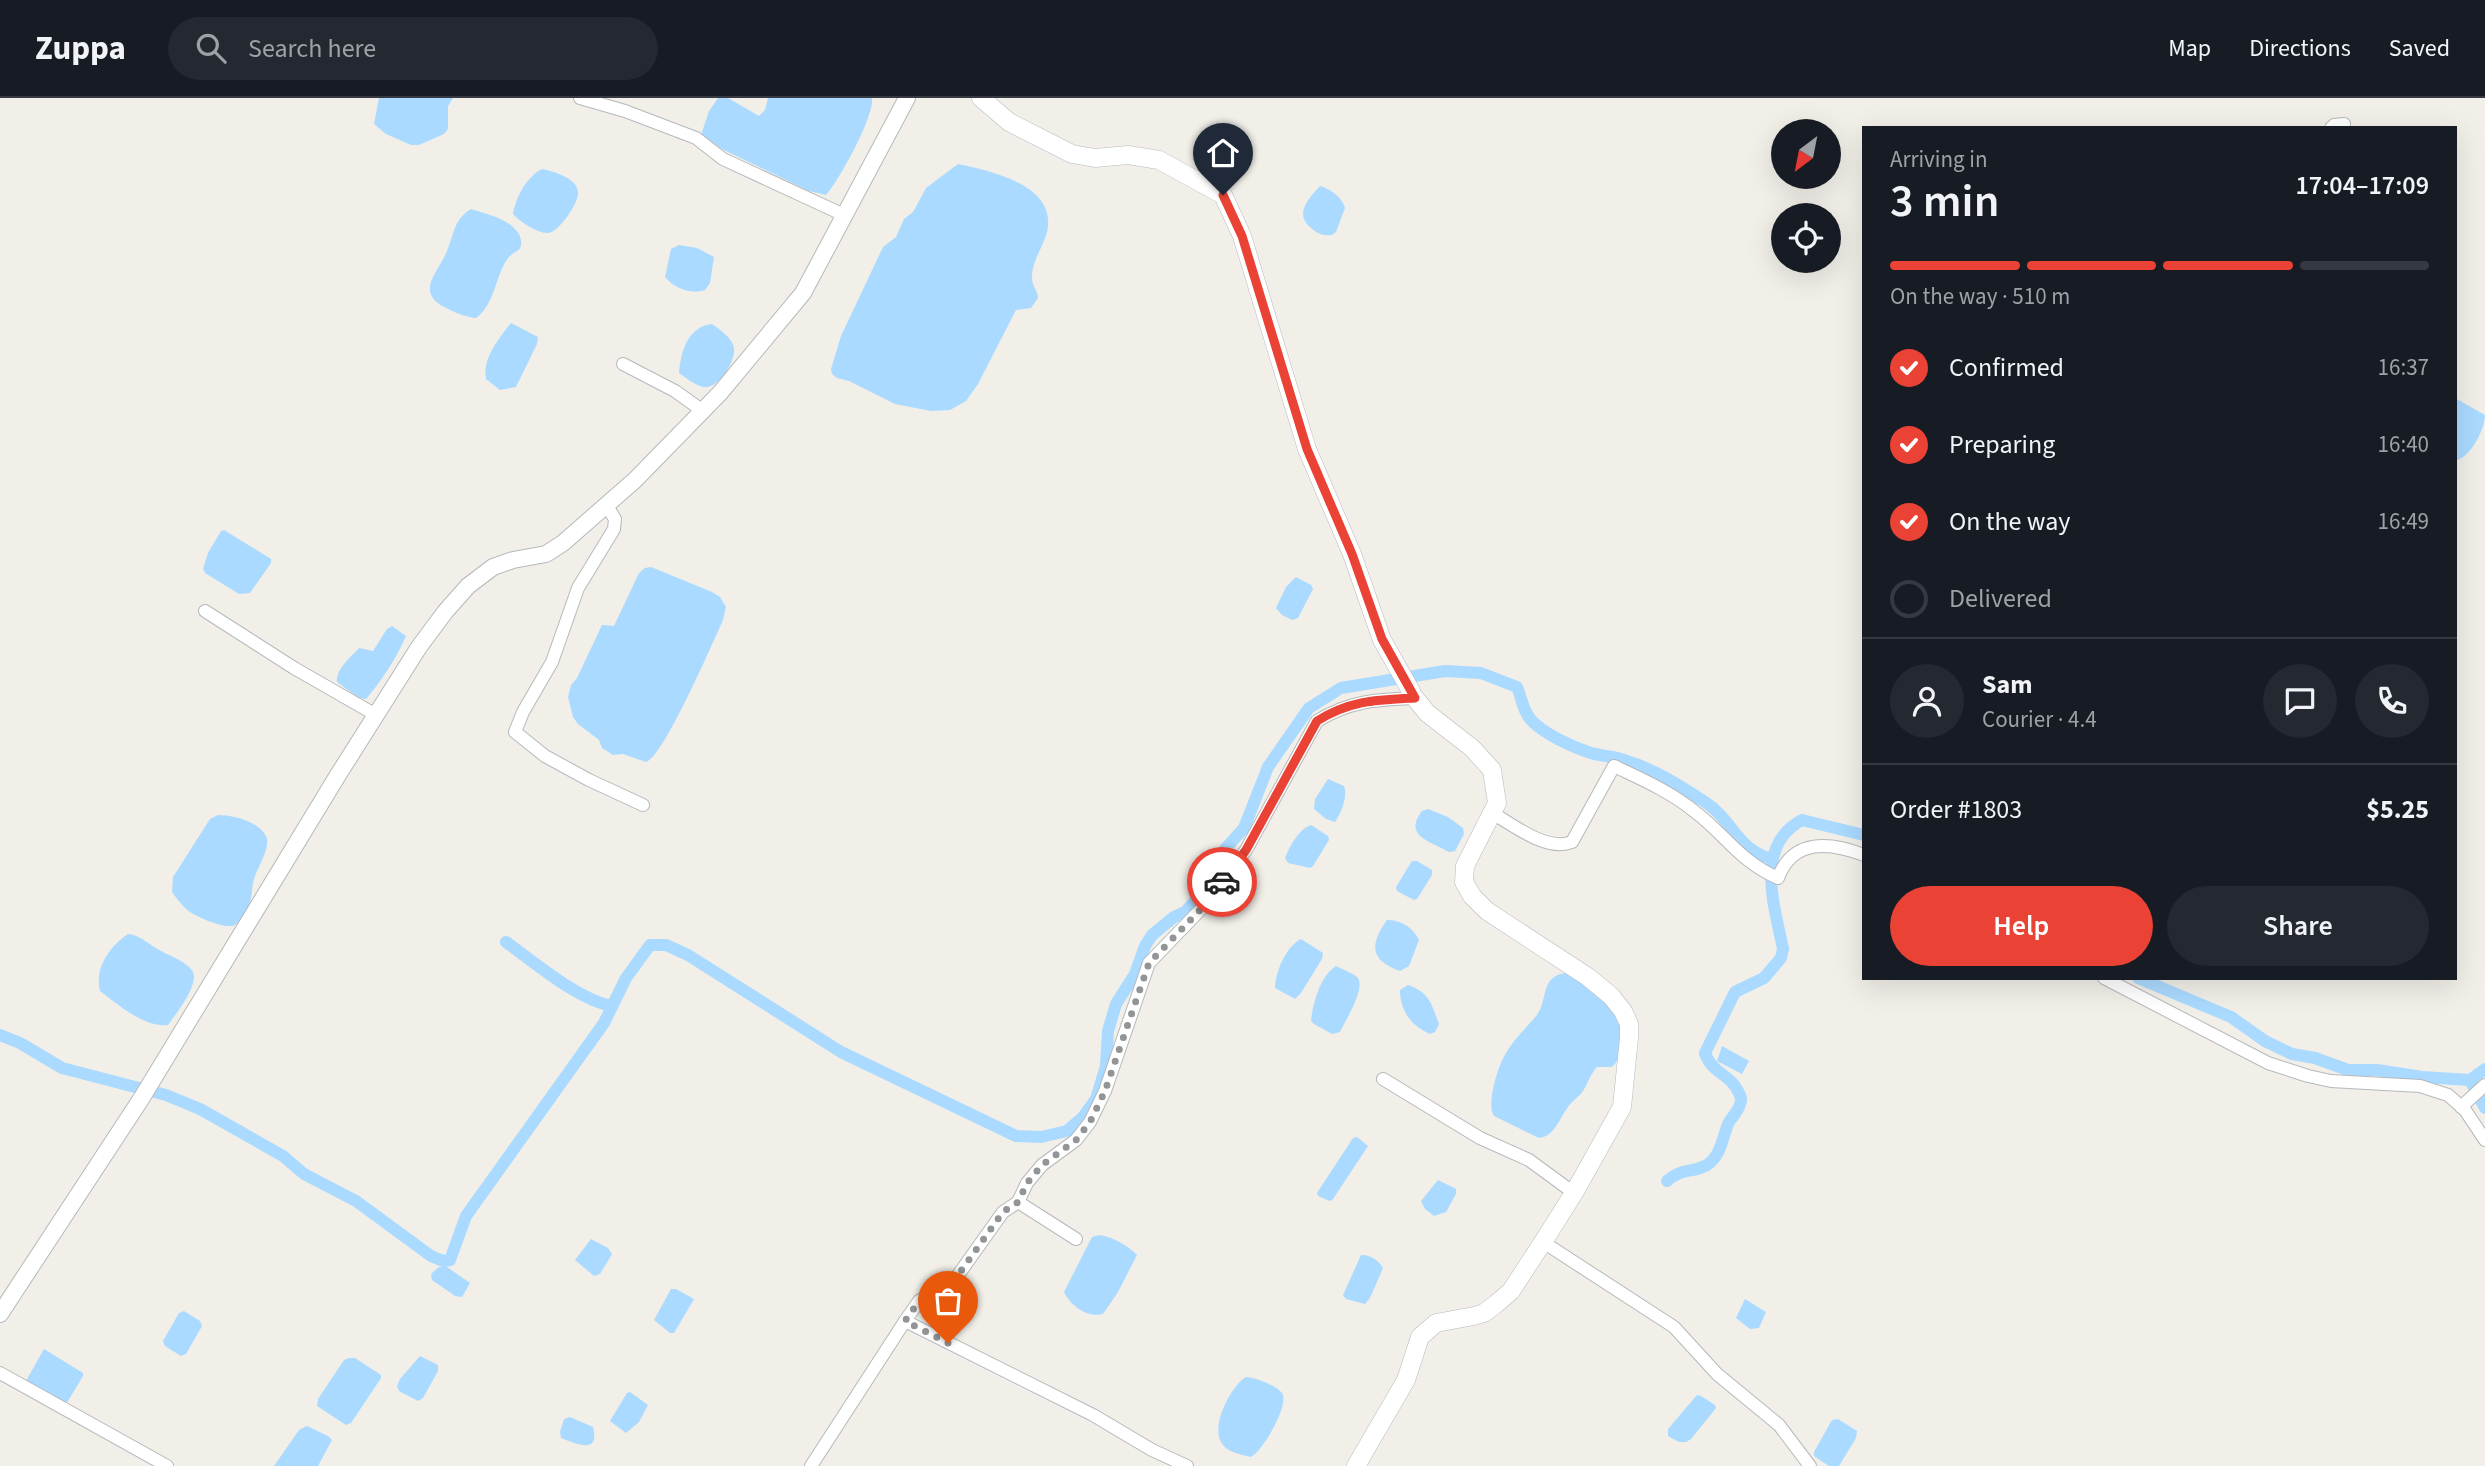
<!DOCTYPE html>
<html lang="en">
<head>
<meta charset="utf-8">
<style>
  body { margin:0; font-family:"Source Sans 3",sans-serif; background:#242831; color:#f1f3f6; height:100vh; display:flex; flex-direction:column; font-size:26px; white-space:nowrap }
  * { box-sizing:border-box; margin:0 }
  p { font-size:23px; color:#9ea1a6 }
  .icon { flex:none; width:38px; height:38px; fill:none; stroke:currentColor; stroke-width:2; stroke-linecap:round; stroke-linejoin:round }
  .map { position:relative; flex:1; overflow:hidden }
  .panel { position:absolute; left:1862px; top:28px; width:595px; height:854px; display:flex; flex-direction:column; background:#171b24; border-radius:0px; box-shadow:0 7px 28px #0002 }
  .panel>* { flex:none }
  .needle { width:46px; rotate:212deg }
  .fabs { position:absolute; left:1771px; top:21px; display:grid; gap:14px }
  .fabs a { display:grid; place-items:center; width:70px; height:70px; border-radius:50%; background:#171b24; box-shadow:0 7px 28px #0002; font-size:35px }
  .pin { position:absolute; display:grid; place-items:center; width:60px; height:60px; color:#fff; margin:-72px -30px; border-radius:50% 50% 50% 0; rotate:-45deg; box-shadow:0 0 7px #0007 }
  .pin .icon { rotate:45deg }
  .courier { position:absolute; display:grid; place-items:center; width:70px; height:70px; margin:-35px; border:5px solid #ea4335; border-radius:50%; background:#fff; color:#222; box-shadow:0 2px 9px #0007 }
  .headline em { font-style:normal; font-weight:600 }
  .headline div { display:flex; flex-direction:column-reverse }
  .headline { display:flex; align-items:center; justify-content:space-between; height:119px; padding:0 28px }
  h1 { font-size:46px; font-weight:600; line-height:52px }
  .bar { display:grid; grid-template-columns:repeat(4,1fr); gap:10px 7px; align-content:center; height:84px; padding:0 28px }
  .bar i { height:9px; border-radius:5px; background:#363941 }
  .bar .current { background:#ea4335 }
  .bar p { grid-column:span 4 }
  .line { display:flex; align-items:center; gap:18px; padding:0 28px; border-top:2px solid #363941 }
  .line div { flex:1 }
  .round { display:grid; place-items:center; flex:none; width:74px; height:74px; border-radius:37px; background:#242831 }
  ol { padding:0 28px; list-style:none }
  li { display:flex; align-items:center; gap:21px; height:77px }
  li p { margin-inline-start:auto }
  li .icon { padding:7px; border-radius:50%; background:#ea4335; color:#fff; stroke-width:4 }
  li:last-child { color:#9ea1a6 }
  li i { width:38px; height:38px; border:4px solid #363941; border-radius:50% }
  .button { display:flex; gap:14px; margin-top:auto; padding:14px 28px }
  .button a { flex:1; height:80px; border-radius:42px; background:#ea4335; color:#fff; font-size:28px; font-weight:600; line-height:80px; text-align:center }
  .button a+a { background:#242831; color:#f1f3f6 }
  header { display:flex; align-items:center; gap:42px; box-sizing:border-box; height:98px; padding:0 35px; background:#171b24; border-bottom:2px solid #363941 }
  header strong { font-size:33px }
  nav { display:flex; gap:38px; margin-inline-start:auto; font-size:24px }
  .search { width:490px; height:63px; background:#242831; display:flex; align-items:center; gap:18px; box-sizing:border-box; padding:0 24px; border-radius:38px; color:#9ea1a6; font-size:26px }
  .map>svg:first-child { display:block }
  .water { fill:#aadaff }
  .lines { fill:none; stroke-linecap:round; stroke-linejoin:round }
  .canal { stroke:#aadaff; stroke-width:12 }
  .minor-casing { stroke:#b5b8bc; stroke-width:14 }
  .tertiary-casing { stroke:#b5b8bc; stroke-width:18 }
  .secondary-casing { stroke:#b6babf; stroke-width:19 }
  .minor { stroke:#fff; stroke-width:12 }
  .tertiary { stroke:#fff; stroke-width:16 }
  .secondary { stroke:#fff; stroke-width:18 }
  .done { stroke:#929495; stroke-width:7; stroke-dasharray:0 12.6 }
  .route { stroke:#ea4335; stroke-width:9 }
</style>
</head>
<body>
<header>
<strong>Zuppa</strong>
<div class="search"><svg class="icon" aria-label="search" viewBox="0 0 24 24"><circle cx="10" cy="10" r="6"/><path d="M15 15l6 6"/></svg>Search here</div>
<nav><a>Map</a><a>Directions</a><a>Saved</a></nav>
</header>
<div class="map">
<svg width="2485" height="1368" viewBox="0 0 2485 1368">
  <rect width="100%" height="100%" fill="#f1efe8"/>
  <g class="water">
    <path d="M379 0H453L448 8V31L444 36 419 47H411L386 36 374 26Z"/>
    <path d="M718 0H728L759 18 765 12 768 0H872C875 17 839 83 826 97L809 93 724 52 701 37 709 13Z"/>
    <path d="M958 66C991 73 1058 87 1047 134 1043 149 1031 165 1032 180 1032 188 1038 193 1038 200L1031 210 1016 212 978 286 966 303 950 312 931 313 895 306 849 283 837 280 832 276 831 271 841 238 883 149 896 139 904 121 913 114 926 90Z"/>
    <path d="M542 71C553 73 576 80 578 93 580 104 558 136 547 135 537 135 519 123 513 116 515 101 527 78 542 71Z"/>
    <path d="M1320 88C1329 90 1343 100 1345 110L1336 134 1332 137C1323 138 1318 136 1311 130 1294 116 1308 101 1320 88Z"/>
    <path d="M471 111C487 116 510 121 519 136 520 138 522 144 521 147 520 154 514 153 510 158 496 172 496 206 476 220 465 219 454 214 444 209 415 193 438 175 447 153 454 136 454 121 471 111Z"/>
    <path d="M679 147 697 150 714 159 710 185 705 192C691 197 674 190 665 179L671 151Z"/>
    <path d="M511 225 538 239 537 246 516 289 500 292 486 281C482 261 499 240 511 225Z"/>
    <path d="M712 226C720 232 732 239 734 250 736 263 718 292 703 289 695 287 686 280 679 275 681 254 687 229 712 226Z"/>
    <path d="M2455 300 2485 317C2485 331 2471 358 2457 362L2455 361Z"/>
    <path d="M224 432 271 461V465L250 495 239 496 205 475 203 471 208 455 221 433Z"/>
    <path d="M651 469 712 494 720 499 726 509 723 522C713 544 663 660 646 664L623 656 613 657 602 650 599 642 578 626 573 619 568 599 571 587 577 580 602 527 614 528 639 475 645 470Z"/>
    <path d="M1296 479 1311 487 1313 491 1298 520 1292 522 1282 517 1276 510 1286 489Z"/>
    <path d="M392 528 406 538C396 561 382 582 366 601L359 600 337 584C336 571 350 560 359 550L373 553 387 531Z"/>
    <path d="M1328 681 1344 688C1348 699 1341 715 1335 724L1326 721 1314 711 1315 701Z"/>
    <path d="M1428 711 1448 719 1463 730 1464 736 1455 753 1449 754C1430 743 1403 738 1422 713Z"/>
    <path d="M218 717C233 717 258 723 266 738 271 749 259 767 255 778 251 788 253 800 248 809 246 814 239 824 235 827 227 832 197 819 190 814 183 809 177 801 172 794L173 779 210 721Z"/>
    <path d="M1311 727 1328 738 1329 742 1313 768 1310 770 1288 765 1285 760C1289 749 1299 731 1311 727Z"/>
    <path d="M1412 763H1417L1432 772V777L1417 801 1414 802 1397 793 1396 789Z"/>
    <path d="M1387 822C1401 822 1413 829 1419 842L1409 868 1400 873C1369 862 1370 846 1387 822Z"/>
    <path d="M128 836C141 837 149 847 161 853 170 858 188 864 193 874 199 887 176 916 168 927 145 930 117 906 100 893 94 870 110 848 128 836Z"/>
    <path d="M1301 841 1323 855 1322 861 1301 895 1295 901 1275 890C1275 874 1287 847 1301 841Z"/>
    <path d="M1336 868C1342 871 1352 875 1357 879 1367 889 1345 923 1340 934L1332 936 1314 926 1311 923C1313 905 1320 878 1336 868Z"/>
    <path d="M1566 875C1593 892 1625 908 1621 944 1620 954 1620 962 1612 969H1597C1590 977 1588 985 1583 993 1579 999 1572 1003 1568 1009 1560 1020 1554 1039 1539 1040L1494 1018C1486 1007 1498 967 1506 955 1514 941 1527 929 1537 917 1548 902 1540 878 1566 875Z"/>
    <path d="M1408 887C1430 895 1431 905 1439 926L1435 934 1430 936C1411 928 1400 912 1400 892Z"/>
    <path d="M1722 948 1749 963 1742 976 1717 963Z"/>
    <path d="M1357 1039 1368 1048 1333 1101 1330 1103 1318 1098 1317 1095 1353 1040Z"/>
    <path d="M1438 1082 1456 1091V1096L1446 1114 1434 1118 1425 1111 1421 1103Z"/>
    <path d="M1099 1137C1113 1139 1127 1147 1137 1157L1118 1194 1103 1216C1087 1220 1071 1208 1064 1194L1092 1139Z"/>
    <path d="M591 1141 608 1150 612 1156 600 1176 594 1178 575 1162Z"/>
    <path d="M1361 1157C1370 1156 1379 1163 1383 1170L1370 1200 1365 1206 1346 1201 1343 1197Z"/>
    <path d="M439 1169H447L470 1185 462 1199 455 1198 432 1182 431 1176Z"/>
    <path d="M671 1191H676L694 1201 674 1235H670L654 1222Z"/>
    <path d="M1745 1201 1766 1214 1759 1230 1750 1231 1736 1220Z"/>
    <path d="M184 1213 200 1223 202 1228 186 1256 181 1258 165 1248 163 1243 179 1215Z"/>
    <path d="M44 1251 83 1275V1278L68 1303 65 1305 26 1283Z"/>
    <path d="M420 1258 438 1267V1273L423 1300 418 1303 399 1293 397 1288 400 1281Z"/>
    <path d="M349 1260H355L381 1277V1280L351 1325 346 1327 317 1308 318 1301 344 1262Z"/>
    <path d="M1246 1279C1256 1280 1276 1287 1282 1295 1290 1307 1262 1354 1251 1359 1240 1356 1227 1355 1221 1344 1211 1327 1231 1288 1246 1279Z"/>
    <path d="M630 1294 648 1307 639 1324 626 1335 610 1323 627 1295Z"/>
    <path d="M1697 1297 1701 1298 1715 1307 1716 1310 1691 1341 1686 1344H1679L1668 1338V1331Z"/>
    <path d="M570 1319 593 1329C600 1357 577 1346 561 1340L560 1334 564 1321Z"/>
    <path d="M1838 1321 1857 1333 1856 1340 1839 1368H1829L1814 1358V1354L1832 1322Z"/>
    <path d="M307 1328 328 1338 332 1342 318 1368H274L299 1332Z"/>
  </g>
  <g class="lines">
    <g class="canal">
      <path d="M506 844C534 864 578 902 612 908"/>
      <path d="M2138 880 2231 919 2265 943 2292 956 2315 960 2348 972H2377L2422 979 2470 982 2485 971"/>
      <path d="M0 937 20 945 62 970 166 997 200 1011 283 1058 304 1076 356 1103 431 1158 443 1163 450 1162 466 1118 604 925 626 880 650 847H666L688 857 841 954 1016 1038 1041 1039 1067 1033 1083 1019 1096 1001 1106 968 1108 933 1116 906 1135 876 1145 848 1152 837 1174 819 1185 814 1194 804 1206 781 1225 751 1244 730 1268 669 1309 610 1341 590 1445 573 1481 575 1517 589C1522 601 1523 614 1532 623 1545 636 1570 648 1588 654 1599 658 1613 658 1624 662 1654 671 1679 687 1705 704 1733 722 1737 752 1772 761"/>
      <path d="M2472 986 2485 1010"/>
      <path d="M1667 1083C1681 1070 1693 1075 1707 1067 1722 1057 1722 1039 1729 1024 1733 1018 1739 1012 1740 1006 1742 1000 1741 1000 1739 995 1731 976 1712 976 1705 955L1735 894 1764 880 1781 860 1783 851C1775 809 1753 748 1802 722L1864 737"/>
    </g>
    <g class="minor-casing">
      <g id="minor">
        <path d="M580 0 625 13 696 40 723 61 844 117"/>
        <path d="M2331 30 2334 27 2344 26"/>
        <path d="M623 266 675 293 703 313"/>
        <path d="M607 408 615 421 614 431 578 490 552 564 523 614 515 634 545 658 589 682 643 707"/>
        <path d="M205 513 294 570 376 617"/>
        <path d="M1492 715C1514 727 1546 754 1572 744L1614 668C1641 681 1671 694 1694 713 1726 737 1739 763 1778 780 1793 740 1830 744 1864 757"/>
        <path d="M2104 880 2268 965 2308 978 2331 983 2420 988 2448 997 2465 1012 2485 1042"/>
        <path d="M1383 981 1480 1040 1529 1062 1574 1095"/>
        <path d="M2461 1009 2485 987"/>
        <path d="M1076 1141 1018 1104 1027 1085 1042 1067 1076 1042 1090 1024 1105 993 1149 865 1203 809 1246 752 1317 623C1352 602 1377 602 1415 600"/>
        <path d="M1543 1144 1674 1229 1717 1276 1779 1327 1810 1368"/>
        <path d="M905 1223 1093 1317 1152 1352 1187 1368"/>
        <path d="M0 1275 167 1368"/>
        <path d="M811 1368 905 1223 919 1203 956 1180 1003 1114 1018 1104"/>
      </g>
    </g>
    <g class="tertiary-casing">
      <path id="tertiary" d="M0 1216 141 1001 338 677 419 549 445 514 468 488 493 469 513 462 546 456 563 445 635 382 720 295 803 195 907 0"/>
    </g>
    <g class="secondary-casing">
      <g id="secondary">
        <path d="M981 0 1009 24 1072 56 1095 60 1128 57 1159 62 1223 97 1242 138 1307 351 1352 456 1382 542 1411 593"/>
        <path d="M1356 1368 1406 1282 1420 1239 1436 1225 1474 1218 1484 1215 1496 1206 1511 1193 1543 1144 1574 1095 1622 1009 1629 940V926L1623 913 1611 898 1588 879 1487 813 1472 798 1464 784 1465 768 1497 705 1492 672 1472 650 1427 615 1415 600"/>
      </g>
    </g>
    <use href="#minor" class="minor"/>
    <use href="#tertiary" class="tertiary"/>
    <use href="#secondary" class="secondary"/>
  </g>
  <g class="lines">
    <path class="done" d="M948 1245 905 1223 919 1203 956 1180 1003 1114 1018 1104 1027 1085 1042 1067 1076 1042 1090 1024 1105 993 1149 865 1203 809 1222 784"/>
    <path class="route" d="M1222 784 1246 752 1317 623C1351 602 1377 602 1415 600L1382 541 1352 456 1307 351 1242 138 1223 97"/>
  </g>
</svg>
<div class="fabs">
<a><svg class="needle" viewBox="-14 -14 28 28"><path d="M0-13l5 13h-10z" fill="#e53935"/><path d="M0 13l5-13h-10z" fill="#9ea1a6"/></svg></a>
<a><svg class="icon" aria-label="locate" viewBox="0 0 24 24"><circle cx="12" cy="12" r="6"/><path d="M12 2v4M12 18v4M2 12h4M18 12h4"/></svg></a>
</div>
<div class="pin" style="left:948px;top:1245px;background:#ea580c"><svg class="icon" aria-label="bag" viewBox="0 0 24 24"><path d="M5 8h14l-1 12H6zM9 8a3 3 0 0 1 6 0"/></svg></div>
<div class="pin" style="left:1223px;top:97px;background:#1f2937"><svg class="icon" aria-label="home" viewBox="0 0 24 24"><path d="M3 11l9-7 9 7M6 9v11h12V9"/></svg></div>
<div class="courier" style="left:1222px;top:784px"><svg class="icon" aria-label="car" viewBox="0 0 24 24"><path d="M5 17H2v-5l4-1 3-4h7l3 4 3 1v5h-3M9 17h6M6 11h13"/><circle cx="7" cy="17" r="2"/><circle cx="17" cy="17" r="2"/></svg></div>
<section class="panel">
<div class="headline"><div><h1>3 min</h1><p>Arriving in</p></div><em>17:04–17:09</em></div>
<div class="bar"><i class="current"></i><i class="current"></i><i class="current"></i><i></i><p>On the way · 510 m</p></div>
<ol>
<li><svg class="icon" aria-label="check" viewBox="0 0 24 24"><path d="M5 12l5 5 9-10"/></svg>Confirmed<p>16:37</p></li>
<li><svg class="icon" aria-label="check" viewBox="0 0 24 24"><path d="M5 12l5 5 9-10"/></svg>Preparing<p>16:40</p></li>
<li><svg class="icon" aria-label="check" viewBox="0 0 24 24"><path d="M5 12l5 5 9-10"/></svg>On the way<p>16:49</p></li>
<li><i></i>Delivered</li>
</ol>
<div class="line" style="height:126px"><a class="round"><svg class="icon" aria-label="person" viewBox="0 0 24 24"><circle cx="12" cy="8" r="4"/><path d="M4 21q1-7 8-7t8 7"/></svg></a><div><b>Sam</b><p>Courier · 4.4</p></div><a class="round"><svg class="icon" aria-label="chat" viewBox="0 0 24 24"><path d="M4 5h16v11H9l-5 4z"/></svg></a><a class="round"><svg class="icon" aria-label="phone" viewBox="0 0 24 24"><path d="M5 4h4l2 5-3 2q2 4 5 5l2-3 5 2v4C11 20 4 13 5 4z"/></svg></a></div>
<div class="line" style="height:91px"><div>Order #1803</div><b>$5.25</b></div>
<div class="button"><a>Help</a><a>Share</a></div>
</section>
</div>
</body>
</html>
